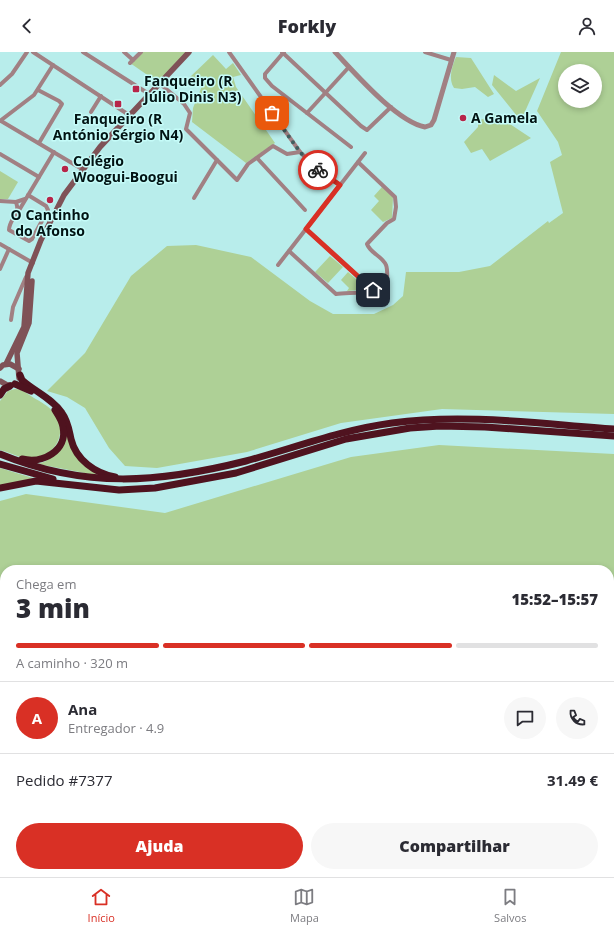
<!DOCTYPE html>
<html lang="pt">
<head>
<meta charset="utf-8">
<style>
  body { margin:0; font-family:"Open Sans",sans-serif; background:#f7f7f7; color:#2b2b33; height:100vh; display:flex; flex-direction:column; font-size:15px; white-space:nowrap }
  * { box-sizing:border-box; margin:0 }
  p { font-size:13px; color:#7c7c81 }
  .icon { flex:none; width:22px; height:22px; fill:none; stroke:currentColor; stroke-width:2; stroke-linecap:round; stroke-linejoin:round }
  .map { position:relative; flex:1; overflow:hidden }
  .side { position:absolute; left:0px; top:513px; width:614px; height:312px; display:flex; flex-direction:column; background:#fff; border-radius:16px 16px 0 0; box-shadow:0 2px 6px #0003 }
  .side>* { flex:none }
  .buttons { position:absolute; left:558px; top:12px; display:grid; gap:8px }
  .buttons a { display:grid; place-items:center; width:44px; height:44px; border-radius:50%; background:#fff; box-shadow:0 2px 6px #0003; font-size:20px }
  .pin { position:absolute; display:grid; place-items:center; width:34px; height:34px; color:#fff; margin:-17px; border-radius:8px; box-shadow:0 2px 6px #0006 }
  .courier { position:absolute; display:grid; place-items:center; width:40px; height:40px; margin:-20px; border:3px solid #d93025; border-radius:50%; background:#fff; color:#222; box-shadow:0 1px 5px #0007 }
  .overview em { font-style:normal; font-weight:800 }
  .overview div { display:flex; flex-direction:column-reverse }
  .overview { display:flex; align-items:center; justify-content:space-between; height:68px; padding:0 16px }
  h1 { font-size:26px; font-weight:800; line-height:30px }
  .bar { display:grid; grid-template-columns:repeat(4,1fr); gap:6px 4px; align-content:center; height:48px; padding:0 16px }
  .bar i { height:5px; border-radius:3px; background:#e1e1e2 }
  .bar .selected { background:#d93025 }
  .bar p { grid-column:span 4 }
  .line { display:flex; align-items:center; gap:10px; padding:0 16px; border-top:1px solid #e1e1e2 }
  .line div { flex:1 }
  .round { display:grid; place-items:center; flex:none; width:42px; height:42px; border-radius:21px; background:#f7f7f7 }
  .primary-button { display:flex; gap:8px; margin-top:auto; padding:8px 16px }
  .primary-button a { flex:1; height:46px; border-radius:24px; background:#d93025; color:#fff; font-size:16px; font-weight:800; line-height:46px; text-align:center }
  .primary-button a+a { background:#f7f7f7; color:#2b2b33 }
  header { display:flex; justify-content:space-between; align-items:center; height:52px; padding:0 16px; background:#fff; font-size:18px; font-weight:800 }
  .tabs { display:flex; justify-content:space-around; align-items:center; height:56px; border-top:1px solid #e1e1e2; background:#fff; font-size:11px; color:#7c7c81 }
  .tabs a { display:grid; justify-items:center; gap:2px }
  .tabs .selected { color:#d93025 }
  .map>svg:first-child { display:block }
  .green { fill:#aed096; fill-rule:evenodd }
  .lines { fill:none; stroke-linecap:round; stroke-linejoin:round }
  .minor { stroke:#a18083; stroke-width:4 }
  .tertiary { stroke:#a18083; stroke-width:5 }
  .secondary { stroke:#7f5257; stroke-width:5.5 }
  .motorway { stroke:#4f131f; stroke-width:7 }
  .done { stroke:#415f5f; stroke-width:4; stroke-dasharray:0 7.2 }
  .route { stroke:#d93025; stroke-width:5 }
  .poi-dot { fill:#b72549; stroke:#c5fbf8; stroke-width:1.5 }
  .labels { text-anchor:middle; stroke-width:3; stroke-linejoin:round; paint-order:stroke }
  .poi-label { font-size:14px; font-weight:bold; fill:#011313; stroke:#c5fbf8; text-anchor:start }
</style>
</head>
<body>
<header><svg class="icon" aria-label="back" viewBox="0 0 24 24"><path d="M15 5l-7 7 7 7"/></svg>Forkly<svg class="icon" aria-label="person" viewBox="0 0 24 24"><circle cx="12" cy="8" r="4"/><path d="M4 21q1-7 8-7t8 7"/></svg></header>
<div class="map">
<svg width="614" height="825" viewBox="0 0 614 825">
  <rect width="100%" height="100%" fill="#b8edeb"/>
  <g class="green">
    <path d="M141 0H189L159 31 130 11Z"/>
    <path d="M561 0H614V362L442 357 341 371 247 400 157 416 125 414 109 396 85 356 67 345 47 339 85 301 131 224 167 194 196 193 251 205 310 249 333 262H374L393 253 403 244 406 220H459L490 214 548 169 549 171 563 161 550 110 562 103 558 90 537 59ZM565 19H595V49H565Z"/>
    <path d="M213 3 226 17 233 11 241 23 233 25 236 35 275 91 246 111 192 70 193 56 202 34 190 25Z"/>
    <path d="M456 5 471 6 494 42 488 45 475 35 462 37 454 36C448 27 452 14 456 5Z"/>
    <path d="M494 23 516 39 540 26 523 64H517L492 33Z"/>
    <path d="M495 62 531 86 490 109 482 97 471 101 464 90 478 75V69Z"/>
    <path d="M0 119 18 130 8 147H0Z"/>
    <path d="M382 135 393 145 392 166 383 170 371 158 379 149 374 144Z"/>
    <path d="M330 204 343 215 328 231 315 220Z"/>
    <path d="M348 220 364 234 362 238 347 239 349 236 341 228Z"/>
    <path d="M15 337C22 337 28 342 34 346 41 350 49 354 54 361 71 385 50 410 24 406 16 404 8 400 0 398V349L8 339Z"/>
    <path d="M65 379 72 394 96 421 95 423 38 412 46 409Z"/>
    <path d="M439 393 614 402V825H0V449L26 442 165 461 351 405ZM5 518H609V820H5Z"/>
    <path d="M0 416 33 426 0 435Z"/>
  </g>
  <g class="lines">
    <g class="minor">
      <path d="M33 0 129 63"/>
      <path d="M83 0 149 42"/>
      <path d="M124 0 133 8"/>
      <path d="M229 0 300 100 317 117 340 133"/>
      <path d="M282 0 361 74 367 78 391 55"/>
      <path d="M284 0 265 22V26L272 34 351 95"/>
      <path d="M425 0 451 8"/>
      <path d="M130 11 141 0"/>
      <path d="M159 31 184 52 190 61 186 77 237 128 248 112 273 94 287 102 300 100"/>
      <path d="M0 33 12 22 27 0"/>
      <path d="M38 38 59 49 62 52 39 91"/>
      <path d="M91 60 101 44"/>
      <path d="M307 61 349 15"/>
      <path d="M0 69 34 43 53 13"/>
      <path d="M1 69 82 117"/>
      <path d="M0 102 39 125"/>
      <path d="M257 106 305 158"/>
      <path d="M194 146 217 108"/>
      <path d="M0 149 16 150 25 147"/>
      <path d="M16 150C21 162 9 167 9 178L29 189 32 187 48 158 46 154 28 143"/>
      <path d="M18 160 54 100"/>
      <path d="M306 177 373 238"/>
      <path d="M0 192 33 211"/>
      <path d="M289 199 336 242C350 240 377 243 387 232 387 226 388 218 386 213 382 204 370 201 367 192L387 171 394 167 396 155 395 145 358 110"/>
      <path d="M278 213 365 101"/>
      <path d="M0 217 9 197"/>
      <path d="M11 268 13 255 26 225"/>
    </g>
    <path class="tertiary" d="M335 0C355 21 396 69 425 75L431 73 434 68 454 0"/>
    <g class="secondary">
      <path d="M6 312 24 275 28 221 41 188 64 143 100 95 189 0"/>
      <path d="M0 316 3 313 10 312 19 317"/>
      <path d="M19 326 17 301 29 271 32 229"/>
      <path d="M0 329 7 333H12"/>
    </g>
    <g class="motorway">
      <path d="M20 323 22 328C34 339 53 347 62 361 68 369 69 378 71 387 76 408 95 421 115 425"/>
      <path d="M15 332 31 339"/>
      <path d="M0 343 4 337 10 334"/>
      <path d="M0 402C85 437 159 431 246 409 294 396 341 378 392 371 465 361 541 372 614 377"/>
      <path d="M22 407C42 412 68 399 63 375 62 368 58 363 55 358"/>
      <path d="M0 412 53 427"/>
      <path d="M0 436 36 429 119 438 155 436 236 421 346 387 410 376 440 374 485 375 614 384"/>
    </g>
  </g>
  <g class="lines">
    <path class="done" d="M272 61 300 100 318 118"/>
    <path class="route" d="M318 118 340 133 306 177 373 238"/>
  </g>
  <g class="poi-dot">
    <rect x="132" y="33" width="8" height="8" rx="2"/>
    <rect x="114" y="48" width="8" height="8" rx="2"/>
    <circle cx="463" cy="66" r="4"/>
    <circle cx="65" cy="117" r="4"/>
    <circle cx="50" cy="148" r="4"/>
  </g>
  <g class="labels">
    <g class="poi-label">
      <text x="144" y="34">Fanqueiro (R<tspan x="144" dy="16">Júlio Dinis N3)</tspan></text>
      <text x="471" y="71">A Gamela</text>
      <text x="118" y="72" text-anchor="middle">Fanqueiro (R<tspan x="118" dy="16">António Sérgio N4)</tspan></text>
      <text x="73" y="114">Colégio<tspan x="73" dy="16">Woogui-Boogui</tspan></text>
      <text x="50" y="168" text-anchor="middle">O Cantinho<tspan x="50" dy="16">do Afonso</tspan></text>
    </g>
  </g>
</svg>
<div class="buttons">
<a><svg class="icon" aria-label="layers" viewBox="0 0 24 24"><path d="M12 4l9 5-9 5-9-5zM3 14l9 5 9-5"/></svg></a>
</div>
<div class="pin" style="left:272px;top:61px;background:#ea580c"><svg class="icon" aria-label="bag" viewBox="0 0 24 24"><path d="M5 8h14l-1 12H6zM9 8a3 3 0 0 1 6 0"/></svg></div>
<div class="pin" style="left:373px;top:238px;background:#1f2937"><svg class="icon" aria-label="home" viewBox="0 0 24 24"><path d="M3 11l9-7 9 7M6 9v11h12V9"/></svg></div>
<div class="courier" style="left:318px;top:118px"><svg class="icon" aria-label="bike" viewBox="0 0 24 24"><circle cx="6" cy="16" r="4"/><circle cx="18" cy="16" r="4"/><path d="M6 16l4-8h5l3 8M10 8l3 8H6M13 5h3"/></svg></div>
<section class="side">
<div class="overview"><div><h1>3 min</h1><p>Chega em</p></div><em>15:52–15:57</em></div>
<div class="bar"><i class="selected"></i><i class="selected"></i><i class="selected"></i><i></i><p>A caminho · 320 m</p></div>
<div class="line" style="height:72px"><b class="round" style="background:#d93025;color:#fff">A</b><div><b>Ana</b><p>Entregador · 4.9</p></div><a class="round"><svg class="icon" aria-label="chat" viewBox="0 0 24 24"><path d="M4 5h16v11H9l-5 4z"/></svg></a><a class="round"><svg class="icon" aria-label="phone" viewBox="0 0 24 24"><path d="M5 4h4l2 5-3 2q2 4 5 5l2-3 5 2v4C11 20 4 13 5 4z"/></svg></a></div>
<div class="line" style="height:52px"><div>Pedido #7377</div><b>31.49 €</b></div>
<div class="primary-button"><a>Ajuda</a><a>Compartilhar</a></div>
</section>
</div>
<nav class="tabs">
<a class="selected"><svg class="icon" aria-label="home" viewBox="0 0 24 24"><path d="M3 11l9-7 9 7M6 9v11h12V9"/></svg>Início</a>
<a><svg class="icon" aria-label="map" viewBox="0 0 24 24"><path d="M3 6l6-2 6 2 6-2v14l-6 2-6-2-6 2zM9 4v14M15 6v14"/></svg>Mapa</a>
<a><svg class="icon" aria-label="saved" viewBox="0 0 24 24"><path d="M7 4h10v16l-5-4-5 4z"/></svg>Salvos</a>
</nav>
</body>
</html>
